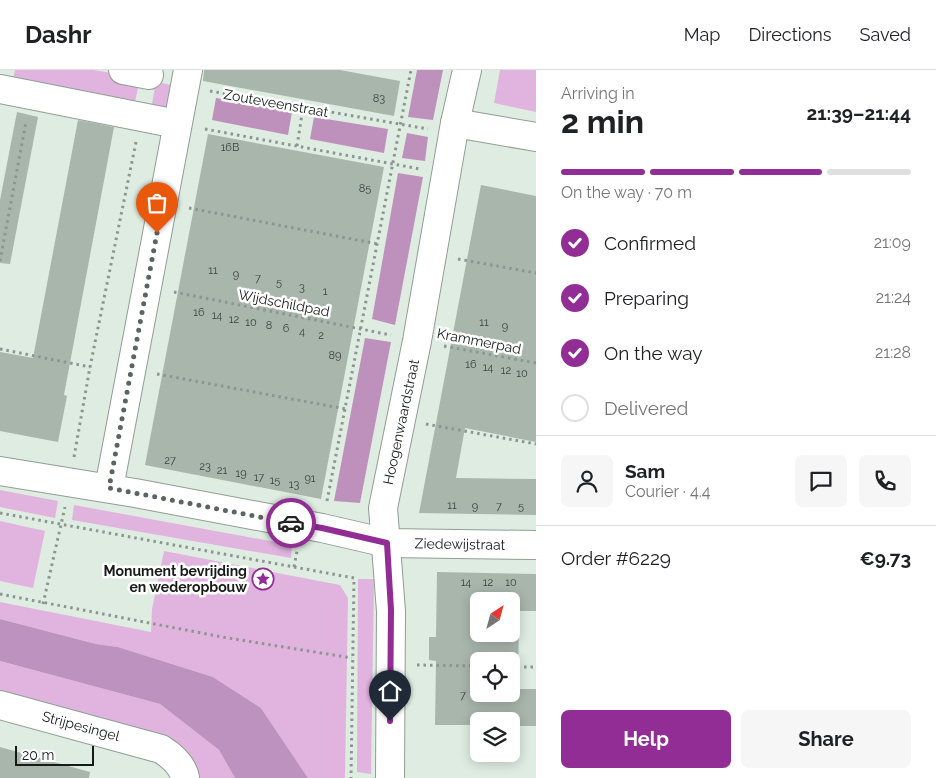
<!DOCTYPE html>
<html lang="en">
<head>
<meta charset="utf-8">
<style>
  body { margin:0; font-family:Raleway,sans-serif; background:#f6f6f6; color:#202124; height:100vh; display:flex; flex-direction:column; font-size:19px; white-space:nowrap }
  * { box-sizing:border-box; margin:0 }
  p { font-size:16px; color:#757577 }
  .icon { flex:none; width:28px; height:28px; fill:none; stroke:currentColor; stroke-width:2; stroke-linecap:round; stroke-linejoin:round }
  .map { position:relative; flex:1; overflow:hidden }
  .sheet { display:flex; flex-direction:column; background:#fff; width:400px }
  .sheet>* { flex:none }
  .needle { width:32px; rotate:36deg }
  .buttons { position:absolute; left:470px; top:522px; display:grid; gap:10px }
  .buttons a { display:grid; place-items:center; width:50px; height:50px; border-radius:8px; background:#fff; box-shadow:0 2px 12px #0003; font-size:25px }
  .scale { position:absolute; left:15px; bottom:12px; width:79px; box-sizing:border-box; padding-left:5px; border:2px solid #161b18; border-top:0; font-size:14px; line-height:18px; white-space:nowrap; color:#161b18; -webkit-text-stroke:4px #fff; paint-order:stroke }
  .pin { position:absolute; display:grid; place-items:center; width:42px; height:42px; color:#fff; margin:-51px -21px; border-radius:50% 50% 50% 0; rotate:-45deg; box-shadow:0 0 5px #0007 }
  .pin .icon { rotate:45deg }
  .courier { position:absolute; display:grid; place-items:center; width:50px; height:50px; margin:-25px; border:4px solid #912d94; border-radius:50%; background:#fff; color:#222; box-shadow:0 1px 6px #0007 }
  .summary em { font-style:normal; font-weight:700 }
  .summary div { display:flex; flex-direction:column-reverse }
  .summary { display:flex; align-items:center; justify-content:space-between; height:85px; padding:0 25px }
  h1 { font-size:32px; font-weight:700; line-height:38px }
  .bar { display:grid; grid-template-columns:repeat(4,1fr); gap:8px 5px; align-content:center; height:60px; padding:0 25px }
  .bar i { height:6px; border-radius:4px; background:#e0e0e0 }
  .bar .on { background:#912d94 }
  .bar p { grid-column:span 4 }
  .line { display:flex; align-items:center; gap:12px; padding:0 25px; border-top:1px solid #e0e0e0 }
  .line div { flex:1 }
  .round { display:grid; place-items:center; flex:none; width:52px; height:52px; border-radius:8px; background:#f6f6f6 }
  ol { padding:0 25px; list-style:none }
  li { display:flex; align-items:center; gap:15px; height:55px }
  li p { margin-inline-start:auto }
  li .icon { padding:5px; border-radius:50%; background:#912d94; color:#fff; stroke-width:4 }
  li:last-child { color:#757577 }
  li i { width:28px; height:28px; border:2px solid #e0e0e0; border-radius:50% }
  .action { display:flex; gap:10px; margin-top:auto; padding:10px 25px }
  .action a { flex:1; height:58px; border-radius:8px; background:#912d94; color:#fff; font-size:20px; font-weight:700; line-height:58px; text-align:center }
  .action a+a { background:#f6f6f6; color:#202124 }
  header { display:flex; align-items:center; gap:30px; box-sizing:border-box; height:70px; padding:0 25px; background:#fff; border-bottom:1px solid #e0e0e0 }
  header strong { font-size:24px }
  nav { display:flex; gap:28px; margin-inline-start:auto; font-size:18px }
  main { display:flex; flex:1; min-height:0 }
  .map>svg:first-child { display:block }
  .green { fill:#e1b4e0 }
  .forest { fill:#be91bd }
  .water { fill:#be92be }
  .building { fill:#a9b6ac; fill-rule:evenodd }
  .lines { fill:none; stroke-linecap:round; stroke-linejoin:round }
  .street-casing { stroke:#909e94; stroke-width:30 }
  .path { stroke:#8c968f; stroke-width:3; stroke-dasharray:2.5 4; stroke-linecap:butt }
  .street { stroke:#fff; stroke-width:28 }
  .done { stroke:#5c645f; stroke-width:5; stroke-dasharray:0 9 }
  .route { stroke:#912d94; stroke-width:6 }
  .labels { text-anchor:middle; stroke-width:5; stroke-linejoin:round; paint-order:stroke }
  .number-label { font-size:11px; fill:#3b423d }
  .street-label { font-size:14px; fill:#161b18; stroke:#fff }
  .poi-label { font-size:14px; font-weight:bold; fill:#161b18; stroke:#fff; text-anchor:end }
</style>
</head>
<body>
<header>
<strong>Dashr</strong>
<nav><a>Map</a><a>Directions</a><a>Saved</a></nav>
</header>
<main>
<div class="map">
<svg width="536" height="708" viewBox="0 0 536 708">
  <rect width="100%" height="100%" fill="#deece2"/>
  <g class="green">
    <path d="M15 0H94L140 8 134 37 12 14Z"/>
    <path d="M500 0H536V42L494 33Z"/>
    <path d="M156 12 172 15 167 42 151 39Z"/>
    <path d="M0 420 58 431 55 448 0 437Z"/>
    <path d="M74 435 292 475 291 488 72 450Z"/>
    <path d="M0 451 45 461 33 518 0 511Z"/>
    <path d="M164 481 340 515 348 528 345 708H308L261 638 213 607 118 577 96 574 0 549V532L151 562 152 539Z"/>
    <path d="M358 509H374L371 704 357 702Z"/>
    <path d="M0 591 160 634 219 680 235 708H196L195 692 178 673 0 622Z"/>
  </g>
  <g class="forest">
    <path d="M417 0H443L433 50 408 47Z"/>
    <path d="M216 28 292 42 288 65 212 50Z"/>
    <path d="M314 47 388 59 384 83 310 69Z"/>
    <path d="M407 63 428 67 425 91 402 88Z"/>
    <path d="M398 103 423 107 395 255 372 249Z"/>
    <path d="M365 268 391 272 360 433 334 431Z"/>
  </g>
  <path class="water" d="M0 549 96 574 118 577 213 607 261 638 308 708H235L219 680 160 634 0 591Z"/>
  <g class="building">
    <path d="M204 0H340L400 11 394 46 203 11Z"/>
    <path d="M17 42 38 47 10 194 0 193V130Z"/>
    <path d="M78 50 114 57 64 325 67 326 58 372 0 361V282L33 288Z"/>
    <path d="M208 64 384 97 321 429 145 395Z"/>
    <path d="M481 115 536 126V372L465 358 456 408 536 409V445L419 443Z"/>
    <path d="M437 502 536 504V541H519L518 619H536V656H511V651H479V655H435L436 591 429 590V567H436ZM479 531H511V564H479ZM479 591H511V624H479Z"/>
    <path d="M0 677 90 702 89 708H0Z"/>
  </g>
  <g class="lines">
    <g class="street-casing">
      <g id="street">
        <path d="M123 0 149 5"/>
        <path d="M0 19 177 54"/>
        <path d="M455 53 536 67"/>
        <path d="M0 401 135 423 322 458 387 473 536 475"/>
        <path d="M109 418 188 0"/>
        <path d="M0 635 161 679C172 686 183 695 185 708"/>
        <path d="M390 708 391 541 383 438 417 271 455 53 467 0"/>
      </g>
    </g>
    <g class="path">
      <path d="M210 21 428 59"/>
      <path d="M205 59 420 99"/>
      <path d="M297 76 303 38"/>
      <path d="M189 138 378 174"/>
      <path d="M458 189 536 203"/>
      <path d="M0 191 26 52"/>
      <path d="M174 222 391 265"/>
      <path d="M444 276 536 293"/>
      <path d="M0 279 90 297"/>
      <path d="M157 304 346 339"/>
      <path d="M426 354 536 374"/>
      <path d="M74 387 90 297 136 72"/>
      <path d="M327 431 411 0"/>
      <path d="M0 443 294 497 297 481"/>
      <path d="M294 497 354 508 351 708"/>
      <path d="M0 524 222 567 352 588"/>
      <path d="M43 534 65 437"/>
      <path d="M417 595 479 596"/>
      <path d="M511 597H536"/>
    </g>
    <use href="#street" class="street"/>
  </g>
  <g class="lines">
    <path class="done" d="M157 163 109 418 291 453"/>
    <path class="route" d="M291 453 322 458 387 473 391 540 390 651"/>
  </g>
  <defs>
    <g id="sight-ring" transform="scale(1.125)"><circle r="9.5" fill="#fff" stroke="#912d94" stroke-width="1.5"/><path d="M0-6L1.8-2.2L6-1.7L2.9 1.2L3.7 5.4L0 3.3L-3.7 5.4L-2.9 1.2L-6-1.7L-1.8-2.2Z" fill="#912d94"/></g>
  </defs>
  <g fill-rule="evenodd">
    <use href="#sight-ring" x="263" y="509"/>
  </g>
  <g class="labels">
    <g class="number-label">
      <text x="379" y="32">83</text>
      <text x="230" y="81">16B</text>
      <text x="365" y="122">85</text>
      <text x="213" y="204">11</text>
      <text x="236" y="208">9</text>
      <text x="258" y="212">7</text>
      <text x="279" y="216">5</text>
      <text x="302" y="221">3</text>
      <text x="325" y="225">1</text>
      <text x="199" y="246">16</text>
      <text x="217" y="249">14</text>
      <text x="234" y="253">12</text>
      <text x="251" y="256">10</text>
      <text x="484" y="256">11</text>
      <text x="269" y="259">8</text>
      <text x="505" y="260">9</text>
      <text x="286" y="262">6</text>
      <text x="302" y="265">4</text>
      <text x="321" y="269">2</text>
      <text x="335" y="289">89</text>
      <text x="471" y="298">16</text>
      <text x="488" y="301">14</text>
      <text x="506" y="304">12</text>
      <text x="522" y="307">10</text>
      <text x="170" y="394">27</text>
      <text x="205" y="400">23</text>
      <text x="222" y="404">21</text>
      <text x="241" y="407">19</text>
      <text x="259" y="411">17</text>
      <text x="310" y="412">91</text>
      <text x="275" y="414">15</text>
      <text x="294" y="418">13</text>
      <text x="452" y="439">11</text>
      <text x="475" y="440">9</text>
      <text x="499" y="440">7</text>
      <text x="521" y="440">5</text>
      <text x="466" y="516">14</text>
      <text x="488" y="516">12</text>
      <text x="511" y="516">10</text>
      <text x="463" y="629">7</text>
    </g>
    <g class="street-label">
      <text transform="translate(276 33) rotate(10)" y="5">Zouteveenstraat</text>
      <text transform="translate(284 233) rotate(11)" y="5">Wijdschildpad</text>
      <text transform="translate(479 271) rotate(11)" y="5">Krammerpad</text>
      <text transform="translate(401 352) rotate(-78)" y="5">Hoogenwaardstraat</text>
      <text transform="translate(460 474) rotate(1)" y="5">Ziedewijstraat</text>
      <text transform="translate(81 656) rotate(15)" y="5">Strijpesingel</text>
    </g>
    <g class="poi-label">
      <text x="247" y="506">Monument bevrijding<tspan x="247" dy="16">en wederopbouw</tspan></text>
    </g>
  </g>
</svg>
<div class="buttons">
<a><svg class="needle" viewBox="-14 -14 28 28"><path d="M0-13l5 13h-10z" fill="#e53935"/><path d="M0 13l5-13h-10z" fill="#757577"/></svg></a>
<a><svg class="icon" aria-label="locate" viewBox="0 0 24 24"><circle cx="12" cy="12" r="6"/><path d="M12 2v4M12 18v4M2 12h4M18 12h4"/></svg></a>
<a><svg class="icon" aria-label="layers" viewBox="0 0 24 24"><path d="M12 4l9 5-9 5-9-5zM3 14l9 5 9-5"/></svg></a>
</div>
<div class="scale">20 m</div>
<div class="pin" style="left:157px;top:163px;background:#ea580c"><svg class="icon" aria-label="bag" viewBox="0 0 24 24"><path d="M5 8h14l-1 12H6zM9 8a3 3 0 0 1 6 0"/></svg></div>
<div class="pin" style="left:390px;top:651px;background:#1f2937"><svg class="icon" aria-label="home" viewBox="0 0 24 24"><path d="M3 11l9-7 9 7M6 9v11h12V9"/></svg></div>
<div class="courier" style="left:291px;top:453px"><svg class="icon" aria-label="car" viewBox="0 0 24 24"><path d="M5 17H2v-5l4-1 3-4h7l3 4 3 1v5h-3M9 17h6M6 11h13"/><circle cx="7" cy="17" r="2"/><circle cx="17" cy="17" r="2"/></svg></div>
</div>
<section class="sheet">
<div class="summary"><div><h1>2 min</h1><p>Arriving in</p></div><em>21:39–21:44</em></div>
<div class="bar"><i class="on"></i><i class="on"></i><i class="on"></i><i></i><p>On the way · 70 m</p></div>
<ol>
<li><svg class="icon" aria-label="check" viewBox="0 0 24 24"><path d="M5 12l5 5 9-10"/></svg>Confirmed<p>21:09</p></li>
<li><svg class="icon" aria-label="check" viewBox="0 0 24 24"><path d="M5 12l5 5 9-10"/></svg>Preparing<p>21:24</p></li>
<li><svg class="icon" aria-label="check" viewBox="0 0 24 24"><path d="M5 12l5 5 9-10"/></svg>On the way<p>21:28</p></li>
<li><i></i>Delivered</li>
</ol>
<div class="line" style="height:90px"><a class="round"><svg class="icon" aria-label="person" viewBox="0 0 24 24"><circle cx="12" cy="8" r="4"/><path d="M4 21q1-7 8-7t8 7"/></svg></a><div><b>Sam</b><p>Courier · 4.4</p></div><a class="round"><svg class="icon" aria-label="chat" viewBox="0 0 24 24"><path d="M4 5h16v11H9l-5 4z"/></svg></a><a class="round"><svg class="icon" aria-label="phone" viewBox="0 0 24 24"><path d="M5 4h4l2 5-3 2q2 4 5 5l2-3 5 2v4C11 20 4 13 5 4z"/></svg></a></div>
<div class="line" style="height:65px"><div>Order #6229</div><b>€9.73</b></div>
<div class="action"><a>Help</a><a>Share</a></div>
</section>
</main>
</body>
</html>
